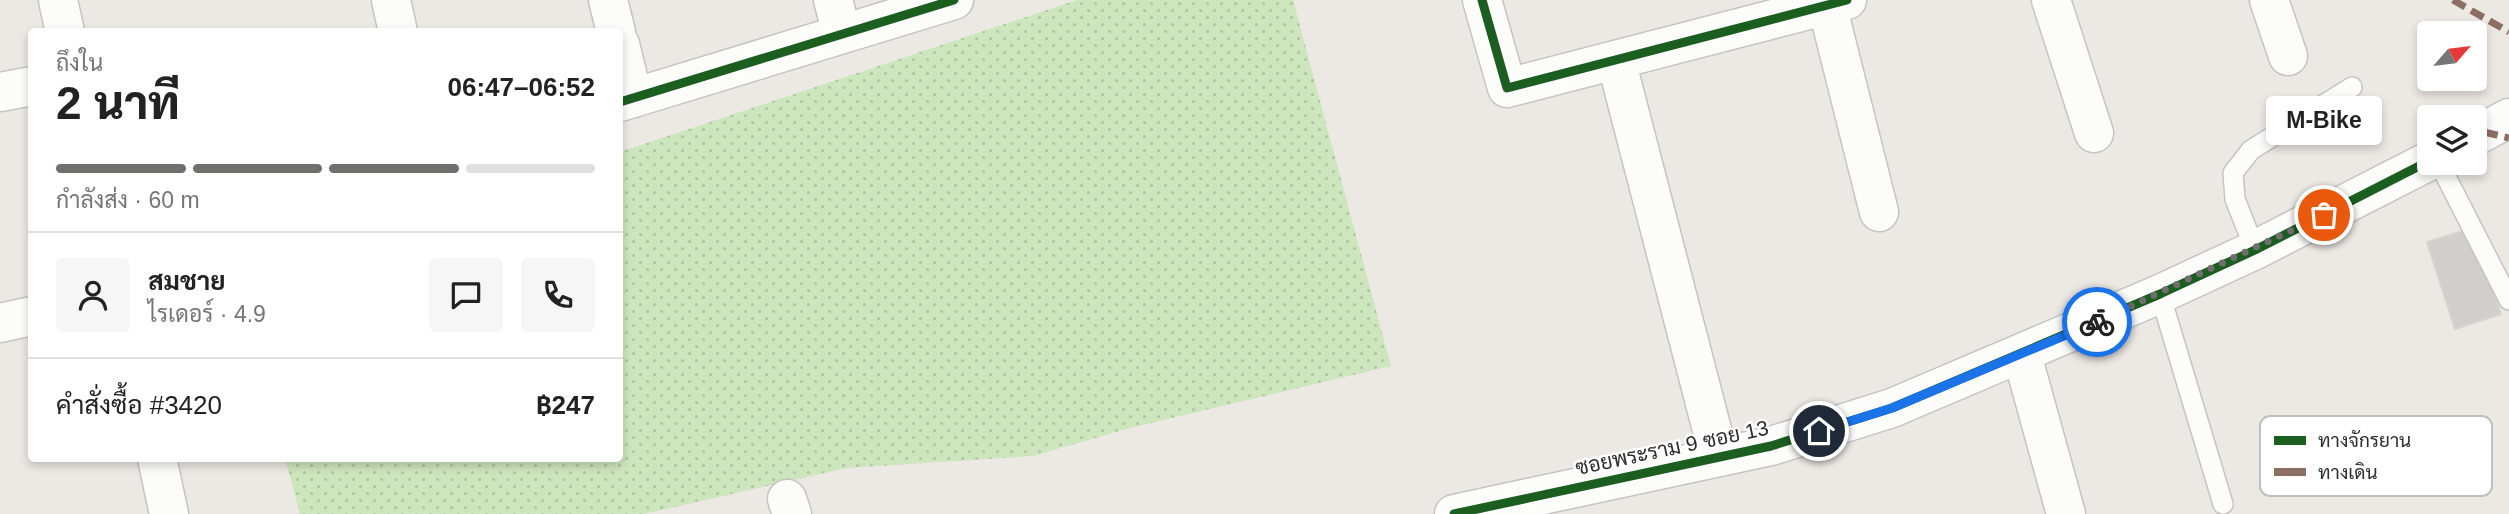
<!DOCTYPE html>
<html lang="th">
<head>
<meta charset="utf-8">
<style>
  body { margin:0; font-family:Helvetica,Sarabun,sans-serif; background:#f6f6f6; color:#222; height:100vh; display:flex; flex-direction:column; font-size:26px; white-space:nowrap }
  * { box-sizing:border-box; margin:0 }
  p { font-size:23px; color:#767676 }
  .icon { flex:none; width:38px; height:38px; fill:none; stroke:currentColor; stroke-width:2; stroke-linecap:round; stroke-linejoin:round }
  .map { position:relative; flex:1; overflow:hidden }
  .sheet { position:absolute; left:28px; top:28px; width:595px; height:434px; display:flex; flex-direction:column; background:#fff; border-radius:7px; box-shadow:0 4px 10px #0003 }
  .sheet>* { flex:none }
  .needle { width:46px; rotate:62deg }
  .tools { position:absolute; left:2417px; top:21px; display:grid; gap:14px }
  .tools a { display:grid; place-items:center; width:70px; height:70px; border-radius:7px; background:#fff; box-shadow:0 4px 10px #0003; font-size:35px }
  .pin { position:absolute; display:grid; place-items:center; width:60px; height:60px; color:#fff; margin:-30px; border:4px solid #fff; border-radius:50%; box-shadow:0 2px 7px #0007 }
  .courier { position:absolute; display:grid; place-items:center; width:70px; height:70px; margin:-35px; border:5px solid #1a73e8; border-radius:50%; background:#fff; color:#222; box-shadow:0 2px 9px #0007 }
  .bubble { position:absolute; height:49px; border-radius:7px; background:#fff; box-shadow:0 4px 10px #0003; font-size:23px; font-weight:800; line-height:49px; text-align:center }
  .summary em { font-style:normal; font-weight:800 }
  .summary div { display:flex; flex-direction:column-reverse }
  .summary { display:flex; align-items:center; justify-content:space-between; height:119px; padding:0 28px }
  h1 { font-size:46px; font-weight:800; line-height:52px }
  .bar { display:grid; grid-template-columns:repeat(4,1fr); gap:10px 7px; align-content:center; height:84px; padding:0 28px }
  .bar i { height:9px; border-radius:5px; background:#e0e0e0 }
  .bar .current { background:#706f6e }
  .bar p { grid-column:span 4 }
  .line { display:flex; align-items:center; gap:18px; padding:0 28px; border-top:2px solid #e0e0e0 }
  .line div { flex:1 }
  .round { display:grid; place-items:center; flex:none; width:74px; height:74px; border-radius:7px; background:#f6f6f6 }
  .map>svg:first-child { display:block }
  .grass { fill:url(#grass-dots) }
  .building { fill:#d1cecb; stroke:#d7d4d0; stroke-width:2 }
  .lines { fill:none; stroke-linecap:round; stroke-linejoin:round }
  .lane-casing { stroke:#c5c4c5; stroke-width:22 }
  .street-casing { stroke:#c5c4c5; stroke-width:41 }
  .lane { stroke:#fcfcfb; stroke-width:19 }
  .street { stroke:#fcfcfb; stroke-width:38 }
  .quiet { stroke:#8d6e63; stroke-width:7; stroke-dasharray:14 7; stroke-linecap:butt }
  .cycleway-casing { stroke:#fff; stroke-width:13 }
  .cycleway { stroke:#1b5e20; stroke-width:9 }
  .done { stroke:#706f6e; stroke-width:7; stroke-dasharray:0 12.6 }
  .route { stroke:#1a73e8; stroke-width:9 }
  .labels { text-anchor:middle; stroke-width:5; stroke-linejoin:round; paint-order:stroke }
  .street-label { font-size:21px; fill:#2e2e2e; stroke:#fff }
  .key { fill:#fff; stroke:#c0c0c0; stroke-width:2 }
  .key-label { font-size:19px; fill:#2e2e2e }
</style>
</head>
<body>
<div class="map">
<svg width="2509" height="514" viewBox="0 0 2509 514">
  <defs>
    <pattern id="grass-dots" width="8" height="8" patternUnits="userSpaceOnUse" patternTransform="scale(1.75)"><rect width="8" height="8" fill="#cee6be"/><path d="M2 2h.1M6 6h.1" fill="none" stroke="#b1c6a4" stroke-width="1.8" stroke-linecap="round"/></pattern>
  </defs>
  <rect width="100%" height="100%" fill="#ece8e4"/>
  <path class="grass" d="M1077 0H1293L1391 366 1130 428 1033 456 847 468 644 514H300L285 459 620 458V152Z"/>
  <path class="building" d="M2473 228 2501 314 2455 329 2427 242Z"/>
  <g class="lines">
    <g class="lane-casing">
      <g id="lane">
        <path d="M2439 163 2509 300"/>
        <path d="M2255 250 2235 199 2233 173 2251 150 2352 87"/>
        <path d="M2160 294 2223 504"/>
      </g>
    </g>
    <g class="street-casing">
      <g id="street">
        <path d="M58 0 65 32"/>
        <path d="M391 0 398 32"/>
        <path d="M608 0 616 32"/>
        <path d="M833 0 842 34"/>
        <path d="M1482 0 1507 88 1847 0"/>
        <path d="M2051 0 2094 133"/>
        <path d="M2269 0 2288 56"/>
        <path d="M1827 5 1879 212"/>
        <path d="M620 44 633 98"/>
        <path d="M1616 60 1719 457"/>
        <path d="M0 92 32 86"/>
        <path d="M620 102 954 0"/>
        <path d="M2474 137 2509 118"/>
        <path d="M0 323 32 316"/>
        <path d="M2022 355 2066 514"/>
        <path d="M157 458 169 514"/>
        <path d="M787 499 792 514"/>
        <path d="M1454 514 1771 446 1892 408 2160 294 2255 250 2429 161"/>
      </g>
    </g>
    <use href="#lane" class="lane"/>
    <use href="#street" class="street"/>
    <g class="quiet">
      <path d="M2453 0 2509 32"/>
      <path d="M2484 132 2509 138"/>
    </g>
    <g class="cycleway-casing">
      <g id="cycleway">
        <path d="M1482 0 1507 88 1847 0"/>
        <path d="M620 102 954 0"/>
        <path d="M1454 514 1771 446 1892 408 2160 294 2255 250 2429 161"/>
      </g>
    </g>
    <use href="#cycleway" class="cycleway"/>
  </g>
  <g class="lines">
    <path class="done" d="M2097 322 2324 215"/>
    <path class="route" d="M1819 431 1892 408 2097 322"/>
  </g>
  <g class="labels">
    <g class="street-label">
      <text transform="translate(1672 448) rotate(-12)" y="7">ซอยพระราม 9 ซอย 13</text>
    </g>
  </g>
  <rect x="2260" y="416" width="232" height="80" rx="10" class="key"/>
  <rect x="2274" y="436" width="32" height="9" fill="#1b5e20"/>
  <rect x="2274" y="468" width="32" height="8" fill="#8d6e63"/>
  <g class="key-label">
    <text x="2318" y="447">ทางจักรยาน</text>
    <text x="2318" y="479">ทางเดิน</text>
  </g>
</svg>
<div class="tools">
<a><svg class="needle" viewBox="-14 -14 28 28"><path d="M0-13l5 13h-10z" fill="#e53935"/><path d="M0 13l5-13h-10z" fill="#767676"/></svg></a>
<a><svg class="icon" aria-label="layers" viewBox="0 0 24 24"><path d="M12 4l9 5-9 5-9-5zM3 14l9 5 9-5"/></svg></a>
</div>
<div class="pin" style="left:2324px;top:215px;background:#ea580c"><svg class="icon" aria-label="bag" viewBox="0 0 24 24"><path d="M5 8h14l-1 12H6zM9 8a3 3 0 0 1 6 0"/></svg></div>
<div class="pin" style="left:1819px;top:431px;background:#1f2937"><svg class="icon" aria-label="home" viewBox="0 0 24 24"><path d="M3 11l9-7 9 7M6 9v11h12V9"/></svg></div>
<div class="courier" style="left:2097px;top:322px"><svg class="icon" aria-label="bike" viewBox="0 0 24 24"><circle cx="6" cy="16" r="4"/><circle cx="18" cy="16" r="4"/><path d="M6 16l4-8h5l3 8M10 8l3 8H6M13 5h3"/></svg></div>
<div class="bubble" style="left:2266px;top:96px;width:116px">M-Bike</div>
<section class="sheet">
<div class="summary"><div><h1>2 นาที</h1><p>ถึงใน</p></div><em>06:47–06:52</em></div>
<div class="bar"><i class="current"></i><i class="current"></i><i class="current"></i><i></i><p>กำลังส่ง · 60 m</p></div>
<div class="line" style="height:126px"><a class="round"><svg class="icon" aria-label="person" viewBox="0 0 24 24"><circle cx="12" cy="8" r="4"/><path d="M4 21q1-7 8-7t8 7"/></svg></a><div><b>สมชาย</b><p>ไรเดอร์ · 4.9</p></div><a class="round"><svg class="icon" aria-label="chat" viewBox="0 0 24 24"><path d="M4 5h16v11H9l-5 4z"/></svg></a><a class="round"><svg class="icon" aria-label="phone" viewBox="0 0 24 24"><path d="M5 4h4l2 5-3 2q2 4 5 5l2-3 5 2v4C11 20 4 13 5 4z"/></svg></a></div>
<div class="line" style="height:91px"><div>คำสั่งซื้อ #3420</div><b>฿247</b></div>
</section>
</div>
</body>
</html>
